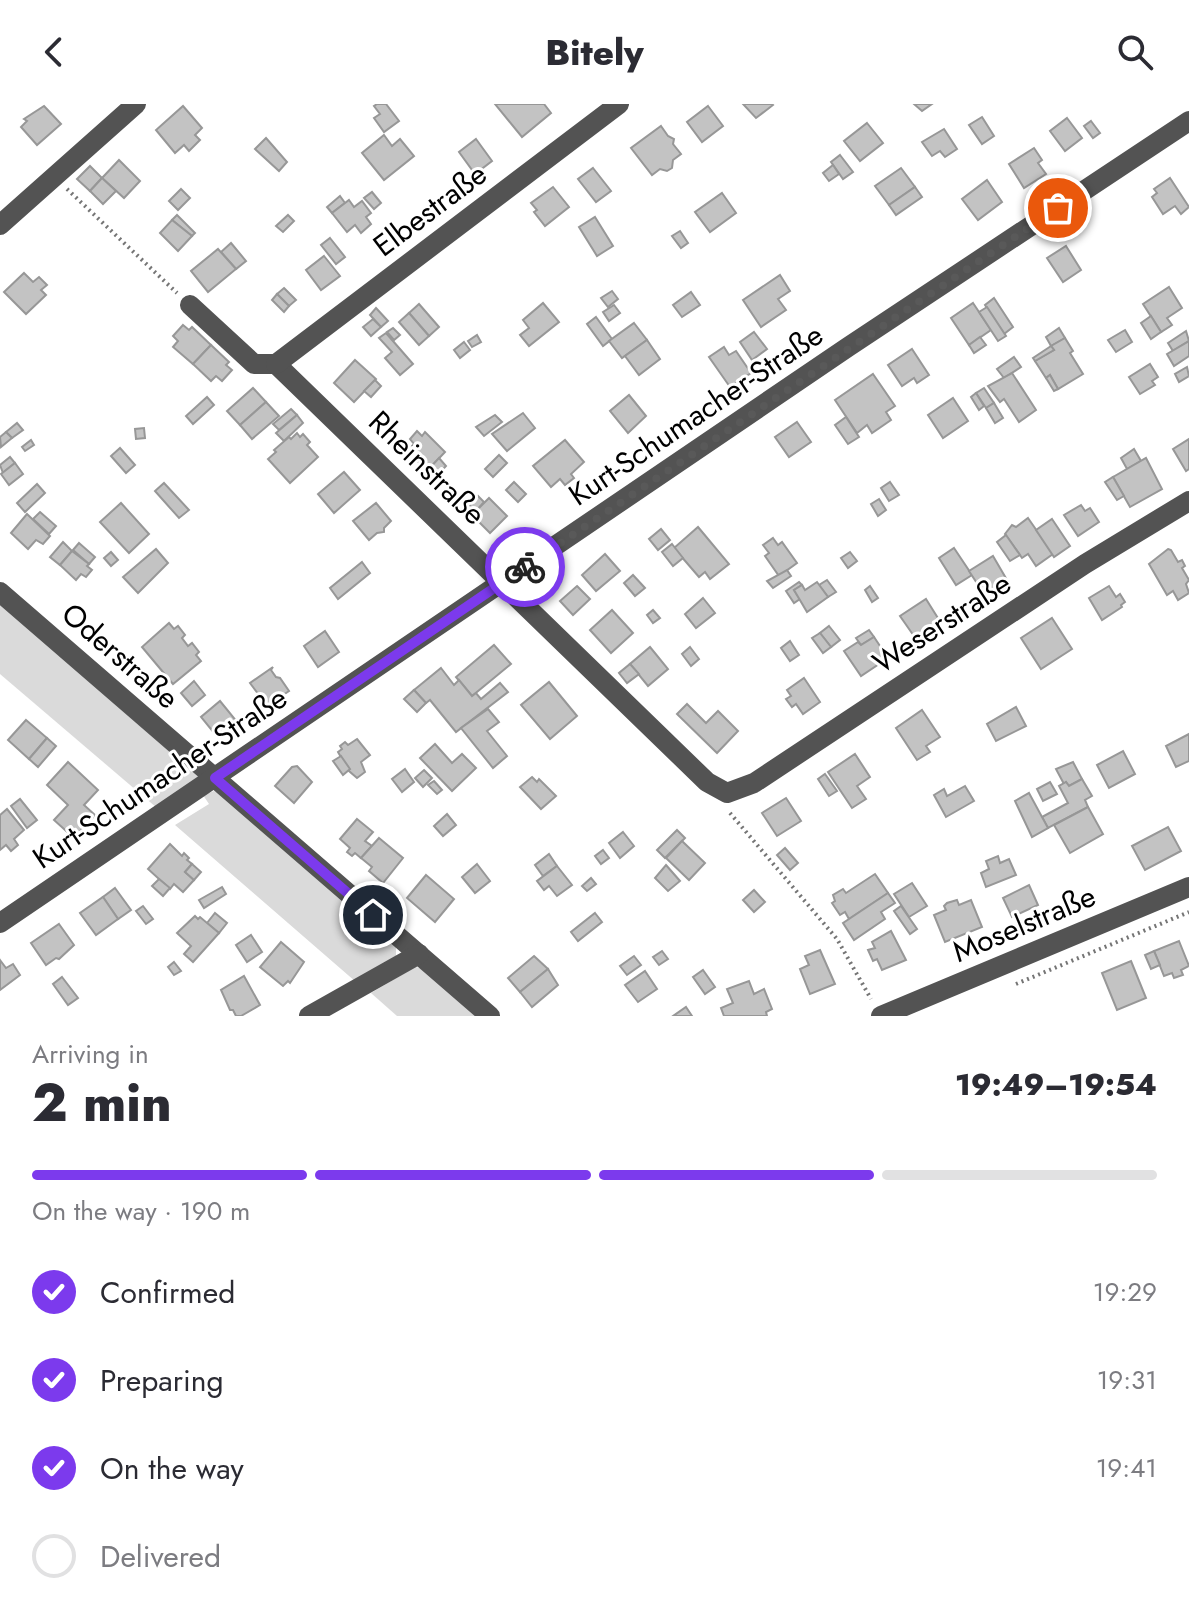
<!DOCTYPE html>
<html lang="en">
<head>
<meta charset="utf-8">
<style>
  body { margin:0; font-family:Jost,sans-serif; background:#f7f7f7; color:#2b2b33; height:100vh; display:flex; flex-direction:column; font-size:30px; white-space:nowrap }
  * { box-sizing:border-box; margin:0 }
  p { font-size:26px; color:#7c7c81 }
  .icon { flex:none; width:44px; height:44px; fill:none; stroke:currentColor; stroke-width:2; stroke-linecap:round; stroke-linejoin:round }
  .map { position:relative; height:912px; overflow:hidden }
  .drawer { display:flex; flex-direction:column; background:#fff; flex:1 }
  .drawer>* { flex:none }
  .pin { position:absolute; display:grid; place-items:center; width:68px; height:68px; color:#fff; margin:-34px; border:4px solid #fff; border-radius:50%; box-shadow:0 2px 8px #0007 }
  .courier { position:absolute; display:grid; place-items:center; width:80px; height:80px; margin:-40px; border:6px solid #7c3aed; border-radius:50%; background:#fff; color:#222; box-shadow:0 2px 10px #0007 }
  .head em { font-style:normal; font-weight:800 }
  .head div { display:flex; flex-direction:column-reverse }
  .head { display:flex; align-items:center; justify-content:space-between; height:136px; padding:0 32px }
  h1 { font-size:52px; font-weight:800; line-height:60px }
  .bar { display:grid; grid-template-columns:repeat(4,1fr); gap:12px 8px; align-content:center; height:96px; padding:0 32px }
  .bar i { height:10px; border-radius:6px; background:#e1e1e2 }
  .bar .on { background:#7c3aed }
  .bar p { grid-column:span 4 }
  ol { padding:0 32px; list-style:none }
  li { display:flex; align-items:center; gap:24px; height:88px }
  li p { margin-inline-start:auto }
  li .icon { padding:8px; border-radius:50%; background:#7c3aed; color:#fff; stroke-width:4 }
  li:last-child { color:#7c7c81 }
  li i { width:44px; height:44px; border:4px solid #e1e1e2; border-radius:50% }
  header { display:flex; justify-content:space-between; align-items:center; height:104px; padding:0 32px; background:#fff; font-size:36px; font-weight:800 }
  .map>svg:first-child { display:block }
  .green { fill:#dadada }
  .building { fill:#c3c3c3; stroke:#979797; stroke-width:2 }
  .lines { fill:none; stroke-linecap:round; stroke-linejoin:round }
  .path { stroke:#757575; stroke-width:4; stroke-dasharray:2 4; stroke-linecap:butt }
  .minor { stroke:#535353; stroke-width:20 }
  .done { stroke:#595959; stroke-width:8; stroke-dasharray:0 14.4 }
  .route { stroke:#7c3aed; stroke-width:10 }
  .labels { text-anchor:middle; stroke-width:6; stroke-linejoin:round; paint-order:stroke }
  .street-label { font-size:30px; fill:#000; stroke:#fff }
</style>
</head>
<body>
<header><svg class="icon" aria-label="back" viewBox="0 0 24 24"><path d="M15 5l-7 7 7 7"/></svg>Bitely<svg class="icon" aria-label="search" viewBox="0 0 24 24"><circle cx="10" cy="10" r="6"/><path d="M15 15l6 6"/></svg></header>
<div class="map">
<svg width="1189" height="912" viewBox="0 0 1189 912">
  <rect width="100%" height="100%" fill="#fff"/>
  <g class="green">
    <path d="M0 500 201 675 157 704 0 570Z"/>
    <path d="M214 687 220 690 396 843V854L356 878 175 721 209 700 203 691Z"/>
    <path d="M415 863 421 864 476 912H397L371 889Z"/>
  </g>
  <g class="building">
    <path d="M377 0H386L399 17 384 28 374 14 380 10 374 2Z"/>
    <path d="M495 0H544L551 9 522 33Z"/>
    <path d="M743 0H772L773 1 756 14Z"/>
    <path d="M914 0H932L922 7Z"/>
    <path d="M44 2 61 20 37 41 21 23 27 17 24 15Z"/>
    <path d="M183 2 202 24 195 31 200 36 189 47 184 41 175 49 156 26Z"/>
    <path d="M708 2 723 22 702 38 687 18Z"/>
    <path d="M982 13 994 32 982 40 969 21Z"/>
    <path d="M1067 14 1082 34 1065 47 1050 27Z"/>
    <path d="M1091 17 1100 29 1093 34 1084 22Z"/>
    <path d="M867 19 883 39 860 57 844 37Z"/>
    <path d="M661 22 668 32 674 35 673 40 681 50 673 56 672 64 667 67 660 65 652 71 631 44Z"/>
    <path d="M944 25 957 45 945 53 940 47 932 52 922 38Z"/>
    <path d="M384 31 392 42 400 35 414 52 384 76 362 49Z"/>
    <path d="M266 34 287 58 279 67 255 45Z"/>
    <path d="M476 35 492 57 475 70 459 48Z"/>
    <path d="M1034 44 1042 56 1038 59 1046 70 1024 84 1009 60Z"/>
    <path d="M840 51 853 68 843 75 831 58Z"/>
    <path d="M119 56 140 77 124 94 102 74Z"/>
    <path d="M833 61 839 70 829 77 823 69Z"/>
    <path d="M90 62 102 74 90 87 77 75Z"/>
    <path d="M593 64 611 87 596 98 578 75Z"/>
    <path d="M901 64 915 83 889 101 875 82Z"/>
    <path d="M102 74 116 87 103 100 90 87Z"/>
    <path d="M1170 74 1189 103 1181 110 1175 102 1163 110 1152 93 1157 89 1154 85Z"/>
    <path d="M987 76 1002 98 978 116 962 95Z"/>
    <path d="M553 83 569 103 545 122 534 108 537 106 531 99Z"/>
    <path d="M915 83 922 93 896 111 889 101Z"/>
    <path d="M181 85 190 94 178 106 169 97Z"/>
    <path d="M372 88 381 99 374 105 364 94Z"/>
    <path d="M722 89 736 109 710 128 695 108Z"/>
    <path d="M340 92 345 99 332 109 327 103Z"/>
    <path d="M349 96 354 103 362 97 371 109 366 113 371 120 361 129 355 121 347 128 332 109Z"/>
    <path d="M177 111 195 129 192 132 172 116Z"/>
    <path d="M288 111 294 117 283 128 276 122Z"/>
    <path d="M595 113 613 142 597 152 579 123Z"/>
    <path d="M172 116 192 132 178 147 160 129Z"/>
    <path d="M680 127 688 139 681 144 672 132Z"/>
    <path d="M330 134 345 153 336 160 321 141Z"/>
    <path d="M231 139 246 157 236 165 221 148Z"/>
    <path d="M1066 142 1081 166 1063 178 1047 154Z"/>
    <path d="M218 145 236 165 208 188 191 167Z"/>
    <path d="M324 152 340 172 321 186 306 166Z"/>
    <path d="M24 169 33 178 39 173 47 181 41 186 46 191 26 210 4 188Z"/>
    <path d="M780 171 790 187 778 195 786 206 761 223 743 196Z"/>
    <path d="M1169 183 1182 204 1167 214 1172 221 1161 228 1143 200Z"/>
    <path d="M284 184 296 196 289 202 277 190Z"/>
    <path d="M612 187 618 195 608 203 601 194Z"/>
    <path d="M691 188 700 201 682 213 673 201Z"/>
    <path d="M277 190 289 202 284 208 272 196Z"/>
    <path d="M994 194 1013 223 1004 230 985 201Z"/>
    <path d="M543 199 559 218 529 242 520 231 529 224 523 216Z"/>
    <path d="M973 199 991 226 969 241 951 214Z"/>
    <path d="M419 200 439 223 429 232 409 209Z"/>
    <path d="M614 201 620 209 609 217 603 208Z"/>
    <path d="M987 203 1006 232 998 237 979 208Z"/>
    <path d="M376 204 388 217 381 223 370 211Z"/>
    <path d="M409 209 429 232 419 241 399 218Z"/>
    <path d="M1151 212 1161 228 1151 235 1141 219Z"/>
    <path d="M596 213 612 235 603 242 587 220Z"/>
    <path d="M373 215 381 223 371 232 363 223Z"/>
    <path d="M634 219 647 236 622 254 609 237Z"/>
    <path d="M183 221 189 226 192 223 211 241 193 260 173 243 178 237 173 232Z"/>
    <path d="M393 224 400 231 394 236 387 228Z"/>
    <path d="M1059 224 1065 234 1051 242 1046 233Z"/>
    <path d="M1125 226 1132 238 1116 248 1108 236Z"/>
    <path d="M1186 227 1189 237 1173 247 1168 239Z"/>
    <path d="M754 228 767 245 752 256 740 238Z"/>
    <path d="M386 229 413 260 400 271 385 254 392 248 379 234Z"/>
    <path d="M477 231 481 238 472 243 468 237Z"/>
    <path d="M980 233 986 241 974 249 969 241Z"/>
    <path d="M1065 234 1073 247 1070 249 1083 270 1058 285 1050 271 1046 274 1035 257 1054 246 1051 242Z"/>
    <path d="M647 236 660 255 639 271 625 252Z"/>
    <path d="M1189 237V252L1174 262 1167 250Z"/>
    <path d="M464 238 470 246 460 254 454 246Z"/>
    <path d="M211 241 229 258 226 261 232 266 222 277 216 272 211 277 193 260Z"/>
    <path d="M1051 242 1054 246 1035 257 1033 254Z"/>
    <path d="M724 243 729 251 736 247 751 269 730 283 709 253Z"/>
    <path d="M912 245 929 271 917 279 914 274 902 282 888 261Z"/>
    <path d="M1014 253 1021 263 1004 274 997 265Z"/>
    <path d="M355 256 376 275 354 298 334 279Z"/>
    <path d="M1150 260 1158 273 1152 277 1155 281 1140 290 1129 273Z"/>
    <path d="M1187 263 1189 272 1179 278 1175 270Z"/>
    <path d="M1012 269 1036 306 1019 318 1004 295 1000 298 988 282Z"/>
    <path d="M873 270 895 302 886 308 891 316 872 329 867 321 857 329 835 296Z"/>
    <path d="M1050 271 1058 285 1054 287 1046 274Z"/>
    <path d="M375 276 381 282 371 293 364 287Z"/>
    <path d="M253 284 266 298 240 321 227 307Z"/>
    <path d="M984 284 994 299 986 304 976 289Z"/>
    <path d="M976 289 984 302 979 306 971 293Z"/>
    <path d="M629 291 646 312 628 329 610 307Z"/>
    <path d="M207 293 214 301 193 320 186 312Z"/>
    <path d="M953 294 968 317 943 334 928 311Z"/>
    <path d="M266 298 279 312 252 335 240 321Z"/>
    <path d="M994 299 1003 314 995 319 986 304Z"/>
    <path d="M291 305 297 311 279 326 273 320Z"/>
    <path d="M523 309 535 324 507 347 492 330Z"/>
    <path d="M297 311 303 319 284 337 276 329Z"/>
    <path d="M495 311 502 318 484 332 476 323Z"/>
    <path d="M846 313 859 333 848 340 835 321Z"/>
    <path d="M797 318 811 338 789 353 775 333Z"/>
    <path d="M17 319 23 326 12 334 6 328Z"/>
    <path d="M144 324 145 334 136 335 135 325Z"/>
    <path d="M417 327 422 332 425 328 445 348 427 367 407 347 414 340 410 335Z"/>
    <path d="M6 328 12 334 1 343 0 333Z"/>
    <path d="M297 329 300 333 303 330 310 338 307 341 318 353 290 379 268 355 276 348 274 346 289 333 291 335Z"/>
    <path d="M1189 335V365L1186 367 1173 345Z"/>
    <path d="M31 336 34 341 25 347 22 343Z"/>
    <path d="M565 336 584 358 571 370 574 374 565 381 560 375 551 383 533 362Z"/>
    <path d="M120 344 135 361 126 369 111 352Z"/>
    <path d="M1134 345 1141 357 1127 365 1121 354Z"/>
    <path d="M499 351 507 359 493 373 485 365Z"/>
    <path d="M10 353 15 359 3 369 0 361Z"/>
    <path d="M439 354 446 362 435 374 427 367Z"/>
    <path d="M1146 354 1162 385 1130 403 1113 373Z"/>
    <path d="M15 359 23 370 9 381 1 370Z"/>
    <path d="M344 368 360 386 334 409 318 390Z"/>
    <path d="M1113 373 1124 392 1117 396 1105 378Z"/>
    <path d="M514 378 526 390 518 398 506 386Z"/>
    <path d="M890 378 899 391 889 397 881 384Z"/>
    <path d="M164 379 189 406 179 414 155 387Z"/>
    <path d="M37 380 45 389 25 408 17 399Z"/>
    <path d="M478 392 484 398 476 407 469 401Z"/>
    <path d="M489 394 507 412 490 429 472 411Z"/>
    <path d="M879 395 886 406 878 412 871 400Z"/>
    <path d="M121 399 149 430 129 449 100 418Z"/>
    <path d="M376 399 391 417 384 424V428L377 429 369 436 353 417Z"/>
    <path d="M1081 401 1085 407 1090 404 1099 418 1078 432 1064 411Z"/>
    <path d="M40 408 56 422 49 430 33 415Z"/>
    <path d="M27 410 50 432 43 440 36 436 28 445 11 429Z"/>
    <path d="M1028 414 1053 450 1036 462 1028 450 1022 454 1005 430 1012 421 1016 423Z"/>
    <path d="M1052 415 1070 442 1054 453 1036 426Z"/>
    <path d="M698 423 729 460 710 475 705 468 699 473 674 444Z"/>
    <path d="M661 425 670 436 658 446 649 435Z"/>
    <path d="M1006 431 1020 451 1010 457 997 438Z"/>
    <path d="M773 434 778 441 782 438 797 459 779 472 765 452 769 449 763 441Z"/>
    <path d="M63 438 72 447 60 461 50 453Z"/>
    <path d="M79 439 95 453 89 460 73 446Z"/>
    <path d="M672 440 683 454 673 462 662 448Z"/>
    <path d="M954 444 972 471 956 481 939 454Z"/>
    <path d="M156 445 168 459 138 489 123 473Z"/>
    <path d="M1168 445 1171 446 1178 458 1182 456 1185 462 1182 464 1189 476 1186 480 1189 489 1178 496 1173 487 1167 491 1149 460Z"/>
    <path d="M72 447 89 460 87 462 92 466 86 473 81 470 76 476 60 461Z"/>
    <path d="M111 448 118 456 111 462 104 454Z"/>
    <path d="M850 448 857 457 848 464 841 454Z"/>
    <path d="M605 450 620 467 596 487 582 471Z"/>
    <path d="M993 452 1007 476 984 490 969 467Z"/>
    <path d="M362 458 370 469 338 495 330 484Z"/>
    <path d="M787 466 791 472 773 484 767 477Z"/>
    <path d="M633 471 645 484 635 492 624 479Z"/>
    <path d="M827 476 836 488 828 493 819 481Z"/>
    <path d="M799 478 802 481 794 486 800 495 794 499 786 487Z"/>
    <path d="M817 478 828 493 807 508 794 486 802 481 805 486Z"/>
    <path d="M577 482 590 495 573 511 560 497Z"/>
    <path d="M870 482 878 494 872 498 865 486Z"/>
    <path d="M1109 482 1116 493 1120 490 1125 498 1121 501 1122 503 1102 516 1089 494Z"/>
    <path d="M703 494 715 509 696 524 685 510Z"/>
    <path d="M926 495 941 519 916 535 900 512Z"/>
    <path d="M612 506 633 529 611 549 590 526Z"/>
    <path d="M653 506 660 514 653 519 647 511Z"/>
    <path d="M1052 514 1072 545 1041 565 1021 534Z"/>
    <path d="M169 519 174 525 178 522 185 531 182 534 188 542 192 539 199 548 196 551 201 557 173 580 142 543Z"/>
    <path d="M829 522 840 536 831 543 820 529Z"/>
    <path d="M869 526 874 533 861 541 856 534Z"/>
    <path d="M325 527 339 548 318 563 304 542Z"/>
    <path d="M820 529 831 543 823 549 812 534Z"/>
    <path d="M874 533 888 554 861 572 844 547 858 538 861 541Z"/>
    <path d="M790 537 799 551 790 557 781 544Z"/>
    <path d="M494 541 511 560 472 592 456 573Z"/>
    <path d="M650 543 668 565 648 582 630 560Z"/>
    <path d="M690 543 699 555 691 562 682 550Z"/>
    <path d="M630 560 639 570 627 579 619 569Z"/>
    <path d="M273 563 271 566 276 573 280 574 289 587 267 602 250 579Z"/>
    <path d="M441 564 454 581 459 576 472 592 476 589 481 595 500 579 508 588 456 628 430 596 426 599 414 586Z"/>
    <path d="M804 574 820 598 803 610 796 600 792 603 786 595 791 592 787 586Z"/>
    <path d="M194 577 205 591 192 602 181 589Z"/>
    <path d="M549 578 577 612 550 635 521 601Z"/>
    <path d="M414 586 426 599 417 608 404 595Z"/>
    <path d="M220 597 238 619 219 635 201 613Z"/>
    <path d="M687 600 706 619 718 607 738 627 717 649 677 610Z"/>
    <path d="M1016 603 1026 622 996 637 987 620Z"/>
    <path d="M488 605 499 618 487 627 507 652 493 664 461 624Z"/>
    <path d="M922 606 940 633 926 642 930 648 917 656 896 624Z"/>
    <path d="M26 616 47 634 29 655 8 636Z"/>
    <path d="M1189 630V657L1176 663 1166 642Z"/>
    <path d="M47 634 56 642 38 663 29 655Z"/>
    <path d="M357 635 370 651 361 658 365 668 357 674 349 667 338 648 342 645 340 642 345 638 348 641Z"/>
    <path d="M435 640 452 659 462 650 476 664 452 687 420 654Z"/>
    <path d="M1123 647 1135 670 1109 684 1097 661Z"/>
    <path d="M855 650 870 673 857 682 866 695 852 704 828 668Z"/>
    <path d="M341 652 350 665 343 671 333 657Z"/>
    <path d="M68 658 98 686 84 701 95 711 74 734 54 716 68 701 47 681Z"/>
    <path d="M1073 658 1082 675 1069 682 1066 678 1064 680 1056 665Z"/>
    <path d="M297 662 312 678 294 699 275 682 292 663Z"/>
    <path d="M405 665 414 678 402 688 392 675Z"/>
    <path d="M424 666 432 674 423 683 415 674Z"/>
    <path d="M825 670 837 687 829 692 818 675Z"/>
    <path d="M532 673 537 678 539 675 556 692 541 705 520 683Z"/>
    <path d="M1082 675 1092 692 1085 696 1088 703 1048 724 1042 713 1068 699 1059 682 1066 678 1069 682Z"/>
    <path d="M434 677 442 686 437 690 428 681Z"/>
    <path d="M1050 678 1057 690 1043 697 1037 685Z"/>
    <path d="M965 682 974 697 946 713 934 691 944 685 947 692Z"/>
    <path d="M1029 689 1048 724 1032 733 1015 697Z"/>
    <path d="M786 694 801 717 777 732 762 709Z"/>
    <path d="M20 695 37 716 27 724 11 702Z"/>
    <path d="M1088 703 1103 730 1070 749 1054 721Z"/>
    <path d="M7 705 24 726 14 735 18 741 11 747 6 741 0 746V711Z"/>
    <path d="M447 710 456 721 443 732 434 722Z"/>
    <path d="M357 715 373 728 365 737 372 742 361 754 355 749 352 752 347 748 350 744 340 735Z"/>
    <path d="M1168 723 1181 747 1145 766 1132 742Z"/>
    <path d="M677 726 685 734 665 754 657 746Z"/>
    <path d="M623 728 634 742 620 754 609 739Z"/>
    <path d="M379 734 403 754 383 779 369 767 372 763 361 754Z"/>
    <path d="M682 737 705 759 689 776 666 754Z"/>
    <path d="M170 740 182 752 184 749 189 754 187 756 192 760 185 768 194 776 183 788 174 780 170 785 148 765Z"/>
    <path d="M785 744 798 759 790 766 777 751Z"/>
    <path d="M603 746 609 754 601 760 595 752Z"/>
    <path d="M549 750 557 762 543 772 535 761Z"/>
    <path d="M998 752 1000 759 1009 755 1016 771 986 783 981 769 989 765 986 757Z"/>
    <path d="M192 760 201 768 194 776 185 768Z"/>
    <path d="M477 760 490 777 475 789 462 773Z"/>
    <path d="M666 761 680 777 668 787 655 774Z"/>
    <path d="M557 762 572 781 557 792 549 782 544 786 537 777Z"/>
    <path d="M875 770 888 789 849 815 845 808 840 811 832 799 835 797 833 791 843 785 846 789Z"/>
    <path d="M426 771 454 795 435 818 407 794Z"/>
    <path d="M591 774 596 780 587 787 582 782Z"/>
    <path d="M159 775 170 784 163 792 152 782Z"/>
    <path d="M912 779 927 802 909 813 894 790Z"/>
    <path d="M1029 781 1038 801 1012 813 1003 794Z"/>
    <path d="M222 783 226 790 204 804 199 796Z"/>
    <path d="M115 784 131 806 118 815 103 793Z"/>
    <path d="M754 786 765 798 754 808 743 796Z"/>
    <path d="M888 789 895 799 881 808 885 815 854 836 843 819Z"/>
    <path d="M103 793 118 815 96 831 80 809Z"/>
    <path d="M957 796 959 801 971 796 982 823 945 838 934 811 946 806 944 802 947 799Z"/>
    <path d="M143 802 153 815 146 820 136 807Z"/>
    <path d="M901 802 917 825 910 830 894 807Z"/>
    <path d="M215 809 227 819 219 829 207 819Z"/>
    <path d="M595 809 602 818 578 837 571 828Z"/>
    <path d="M195 812 198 815 200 813 219 829 193 858 184 850 191 842 177 829Z"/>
    <path d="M59 820 74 841 59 855 56 854 46 861 31 839Z"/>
    <path d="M891 827 906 856 882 866 877 855 873 857 868 846 875 844 872 838Z"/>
    <path d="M251 831 262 848 247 858 236 841Z"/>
    <path d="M1179 837 1189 862 1181 866 1183 871 1174 874 1172 869 1164 872 1154 847Z"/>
    <path d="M281 838 304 858 290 879 288 877 283 882 260 863Z"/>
    <path d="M820 846 835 880 810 890 800 865 809 861 805 852Z"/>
    <path d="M662 847 668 855 659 861 653 853Z"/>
    <path d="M1154 847 1160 861 1151 865 1145 851Z"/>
    <path d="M534 852 548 865 520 888 508 874Z"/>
    <path d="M634 852 641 861 627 871 620 862Z"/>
    <path d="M0 856 6 864 13 860 20 871 0 886Z"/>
    <path d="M1131 857 1146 894 1117 906 1102 869Z"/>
    <path d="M174 858 181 867 174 871 168 863Z"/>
    <path d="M548 865 558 881 532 903 520 888Z"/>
    <path d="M703 866 715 883 705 890 693 873Z"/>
    <path d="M645 867 657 885 638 898 625 881Z"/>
    <path d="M244 872 260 901 241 912H236L233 906H230L221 886Z"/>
    <path d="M62 873 78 894 68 901 53 880Z"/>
    <path d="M749 877 754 890 764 885 772 905 766 908 767 912H724L721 904 733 899 727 885Z"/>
    <path d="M686 903 692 912H673Z"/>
  </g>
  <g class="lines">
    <g class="path">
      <path d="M67 85 177 189"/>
      <path d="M730 709 837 835 871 895"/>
      <path d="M1016 880 1189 808"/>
    </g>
    <g class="minor">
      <path d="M0 121 136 0"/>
      <path d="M190 201 254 260H276L707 678 727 689 754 679 1085 460 1189 397"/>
      <path d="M276 260 619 0"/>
      <path d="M0 488 490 912"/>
      <path d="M0 819 848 243 1189 17"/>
      <path d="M309 912 419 850"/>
      <path d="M881 912 1189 783"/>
    </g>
  </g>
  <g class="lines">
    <path class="done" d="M525 463 1058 104"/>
    <path class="route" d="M373 811 215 674 525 463"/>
  </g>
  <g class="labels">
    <g class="street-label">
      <text transform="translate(430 106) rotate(-37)" y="10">Elbestraße</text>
      <text transform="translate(696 311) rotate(-34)" y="10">Kurt-Schumacher-Straße</text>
      <text transform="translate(427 364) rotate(44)" y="10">Rheinstraße</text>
      <text transform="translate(942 519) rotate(-33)" y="10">Weserstraße</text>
      <text transform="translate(120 552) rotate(41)" y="10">Oderstraße</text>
      <text transform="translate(160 674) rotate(-34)" y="10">Kurt-Schumacher-Straße</text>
      <text transform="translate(1024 820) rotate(-23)" y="10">Moselstraße</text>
    </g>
  </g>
</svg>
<div class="pin" style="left:1058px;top:104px;background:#ea580c"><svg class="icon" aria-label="bag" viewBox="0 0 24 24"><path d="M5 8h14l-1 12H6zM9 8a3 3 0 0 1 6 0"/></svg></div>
<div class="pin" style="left:373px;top:811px;background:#1f2937"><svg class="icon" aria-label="home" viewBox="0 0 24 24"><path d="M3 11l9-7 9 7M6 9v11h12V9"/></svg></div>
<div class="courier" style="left:525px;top:463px"><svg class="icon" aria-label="bike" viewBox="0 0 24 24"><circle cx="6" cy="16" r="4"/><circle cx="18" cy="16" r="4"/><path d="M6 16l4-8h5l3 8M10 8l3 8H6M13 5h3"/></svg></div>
</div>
<section class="drawer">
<div class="head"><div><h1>2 min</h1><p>Arriving in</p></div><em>19:49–19:54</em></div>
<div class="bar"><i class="on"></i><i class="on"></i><i class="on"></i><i></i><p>On the way · 190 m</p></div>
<ol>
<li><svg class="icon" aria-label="check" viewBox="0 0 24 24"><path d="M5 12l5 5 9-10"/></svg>Confirmed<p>19:29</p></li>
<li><svg class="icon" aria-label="check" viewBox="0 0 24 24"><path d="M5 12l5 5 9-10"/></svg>Preparing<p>19:31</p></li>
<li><svg class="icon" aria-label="check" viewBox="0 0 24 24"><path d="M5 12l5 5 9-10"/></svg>On the way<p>19:41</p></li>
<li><i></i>Delivered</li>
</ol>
</section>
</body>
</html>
